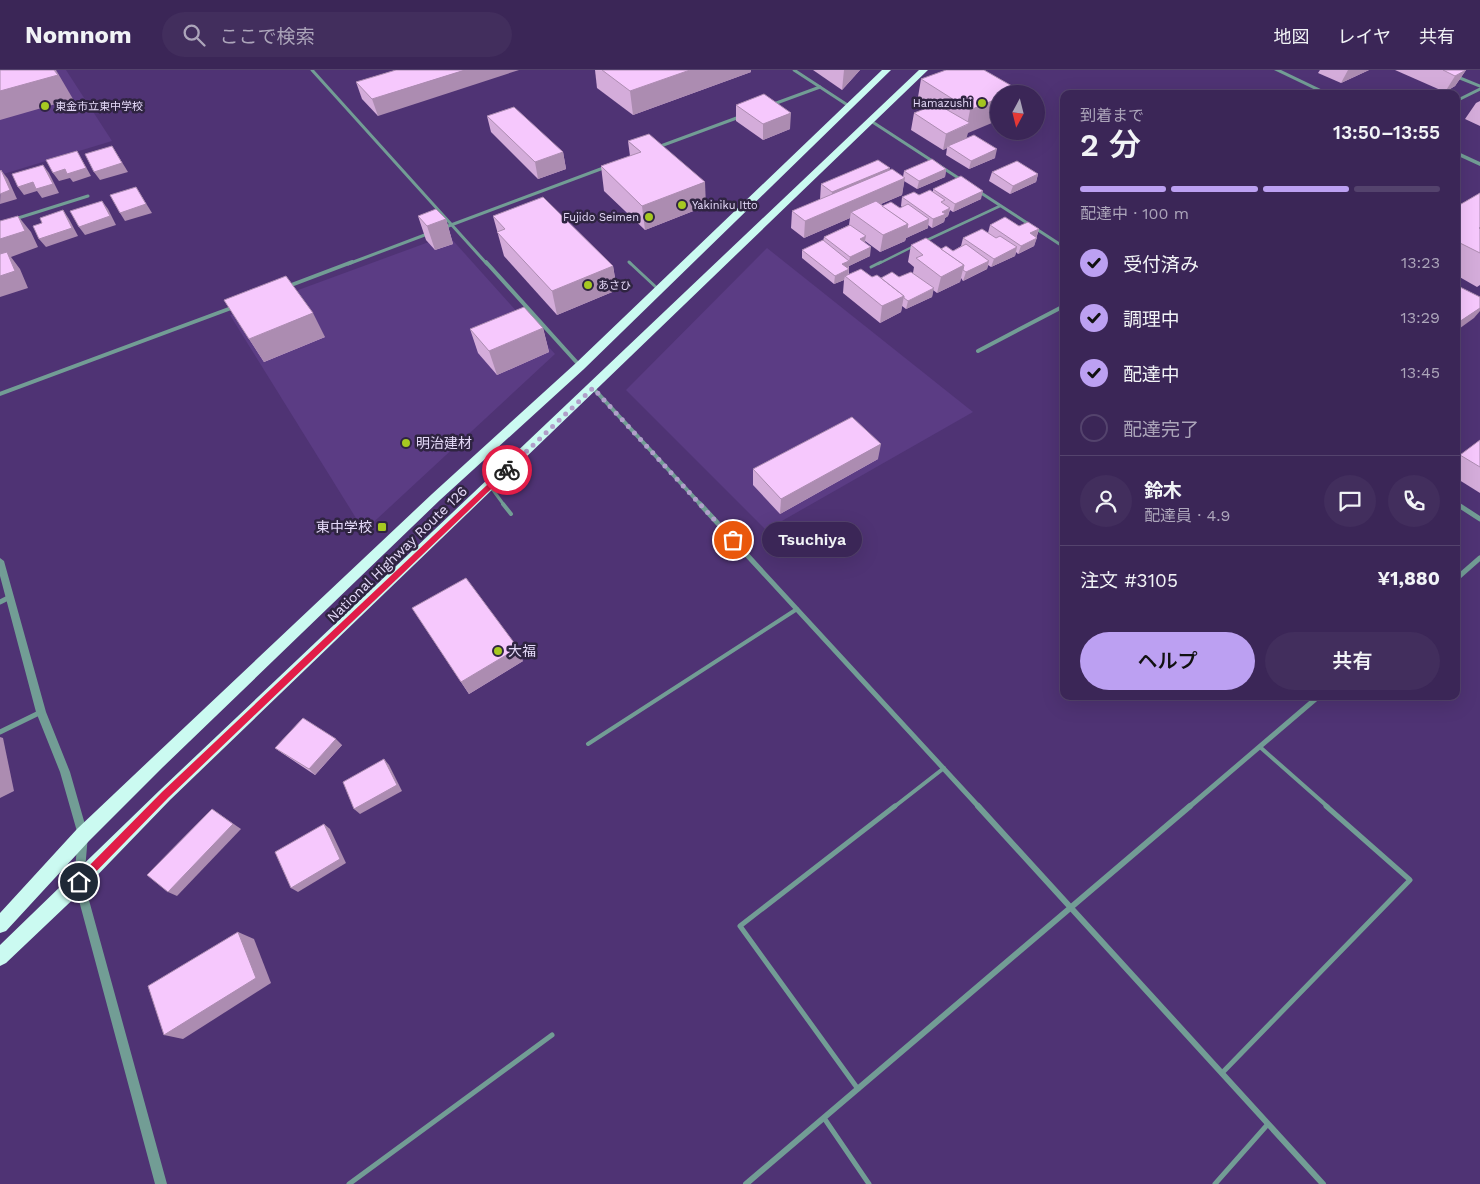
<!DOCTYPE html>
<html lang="ja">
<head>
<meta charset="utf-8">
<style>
  body { margin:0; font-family:"Work Sans","Noto Sans JP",sans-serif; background:#422e5d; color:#f1f3f6; height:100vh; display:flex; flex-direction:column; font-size:19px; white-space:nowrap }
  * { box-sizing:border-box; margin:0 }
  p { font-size:16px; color:#aca5ba }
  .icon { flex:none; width:28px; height:28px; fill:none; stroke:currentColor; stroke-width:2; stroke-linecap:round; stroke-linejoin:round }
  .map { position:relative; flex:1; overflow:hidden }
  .side { position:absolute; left:1060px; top:20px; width:400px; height:610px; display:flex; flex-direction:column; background:#3b2657; border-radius:10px; box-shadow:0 5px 20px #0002,0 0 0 1px #54436d }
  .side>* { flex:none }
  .needle { width:32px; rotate:187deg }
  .tools { position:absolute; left:990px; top:15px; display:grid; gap:10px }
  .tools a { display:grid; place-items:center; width:55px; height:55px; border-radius:50%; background:#3b2657; box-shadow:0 5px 20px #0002,0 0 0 1px #54436d; font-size:25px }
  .pin { position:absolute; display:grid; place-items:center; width:42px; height:42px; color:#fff; margin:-21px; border:2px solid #fff; border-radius:50%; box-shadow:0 1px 5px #0007 }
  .courier { position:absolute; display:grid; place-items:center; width:50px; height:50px; margin:-25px; border:4px solid #e11d48; border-radius:50%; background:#fff; color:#222; box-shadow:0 1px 6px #0007 }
  .bubble { position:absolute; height:35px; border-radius:18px; background:#3b2657; box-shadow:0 5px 20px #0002,0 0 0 1px #54436d; font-size:16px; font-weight:600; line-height:35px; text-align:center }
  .overview em { font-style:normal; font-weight:600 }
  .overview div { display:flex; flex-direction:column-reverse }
  .overview { display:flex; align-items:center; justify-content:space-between; height:85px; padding:0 20px }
  h1 { font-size:32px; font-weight:600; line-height:38px }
  .bar { display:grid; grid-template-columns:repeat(4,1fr); gap:8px 5px; align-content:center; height:60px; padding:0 20px }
  .bar i { height:6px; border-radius:4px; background:#54436d }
  .bar .current { background:#bca0f2 }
  .bar p { grid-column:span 4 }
  .line { display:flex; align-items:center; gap:12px; padding:0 20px; border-top:1px solid #54436d }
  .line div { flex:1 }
  .round { display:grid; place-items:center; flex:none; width:52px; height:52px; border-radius:26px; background:#422e5d }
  ol { padding:0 20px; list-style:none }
  li { display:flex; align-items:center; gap:15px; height:55px }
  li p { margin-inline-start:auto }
  li .icon { padding:5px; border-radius:50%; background:#bca0f2; color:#111; stroke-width:4 }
  li:last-child { color:#aca5ba }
  li i { width:28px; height:28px; border:2px solid #54436d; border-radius:50% }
  .action { display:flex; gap:10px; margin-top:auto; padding:10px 20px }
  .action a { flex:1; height:58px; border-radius:30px; background:#bca0f2; color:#111; font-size:20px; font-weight:600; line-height:58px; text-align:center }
  .action a+a { background:#422e5d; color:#f1f3f6 }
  header { display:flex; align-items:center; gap:30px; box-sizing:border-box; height:70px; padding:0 25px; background:#3b2657; border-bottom:1px solid #54436d }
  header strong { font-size:24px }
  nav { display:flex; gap:28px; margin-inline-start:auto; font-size:18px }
  .search { width:350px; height:45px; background:#422e5d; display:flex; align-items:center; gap:12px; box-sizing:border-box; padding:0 18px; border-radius:28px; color:#aca5ba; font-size:19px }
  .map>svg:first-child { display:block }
  .built { fill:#5b3c84 }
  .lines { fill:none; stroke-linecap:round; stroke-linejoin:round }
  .service-far3 { stroke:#729d95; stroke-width:2.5 }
  .service-far2 { stroke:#729d95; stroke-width:3 }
  .service-far1 { stroke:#729d95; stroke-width:4 }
  .service { stroke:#729d95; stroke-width:5 }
  .minor-far3 { stroke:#729d95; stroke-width:3 }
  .minor-far2 { stroke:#729d95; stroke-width:4 }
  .minor-far1 { stroke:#729d95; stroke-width:5 }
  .minor { stroke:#729d95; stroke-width:6 }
  .tertiary { fill:#729d95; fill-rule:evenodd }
  .trunk { fill:#cbfaf1; fill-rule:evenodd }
  .wall { fill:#d4acda }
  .shaded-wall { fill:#ac8cb1 }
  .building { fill:#f6c8fd; stroke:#ac8cb1 }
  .route { fill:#e11d48 }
  .done { stroke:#b0a0ca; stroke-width:5; stroke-dasharray:0 9 }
  .poi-dot { fill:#a6c821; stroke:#2f2441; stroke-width:2 }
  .labels { text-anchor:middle; stroke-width:5; stroke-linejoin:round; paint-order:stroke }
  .far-poi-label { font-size:11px; fill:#e5daf9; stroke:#2f2441; text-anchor:start }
  .poi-label { font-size:14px; fill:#e5daf9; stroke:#2f2441; text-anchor:start }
  .street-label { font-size:14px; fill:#e5daf9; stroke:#2f2441 }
</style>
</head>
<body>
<header>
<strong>Nomnom</strong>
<div class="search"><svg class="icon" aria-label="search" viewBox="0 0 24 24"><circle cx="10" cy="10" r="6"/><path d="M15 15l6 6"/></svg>ここで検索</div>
<nav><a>地図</a><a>レイヤ</a><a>共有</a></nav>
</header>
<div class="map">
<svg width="1480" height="1114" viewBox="0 0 1480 1114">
  <rect width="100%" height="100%" fill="#4f3374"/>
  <g class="built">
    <path d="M0 0H66L112 71 0 105Z"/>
    <path d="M448 165 555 284 364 461 230 245Z"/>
    <path d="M767 178 973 342 766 460 626 320Z"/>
  </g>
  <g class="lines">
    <g class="service-far3">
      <path d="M925 171 1000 136"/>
      <path d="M629 192 631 194"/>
      <path d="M878 194 914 176"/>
    </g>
    <g class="service-far2">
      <path d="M629 192 658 219"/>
      <path d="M871 197 881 192"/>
      <path d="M490 416 504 435"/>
    </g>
    <g class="service-far1">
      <path d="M503 434 511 444"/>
      <path d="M588 674 797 539"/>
      <path d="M1260 677 1328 737"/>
      <path d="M894 737 944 698"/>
    </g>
    <g class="service">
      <path d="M1222 1003 1410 810 1326 736"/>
      <path d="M858 1019 740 856 895 736"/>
      <path d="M824 1048 869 1114"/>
      <path d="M349 1114 552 965"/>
      <path d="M1215 1114 1268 1054"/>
    </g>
    <g class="minor-far3">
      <path d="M312 0 487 194"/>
      <path d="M794 0 849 36"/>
      <path d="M1455 6 1480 16"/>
      <path d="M1456 31 1480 19"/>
      <path d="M771 35 820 17"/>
      <path d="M871 51 963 111"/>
      <path d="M658 77 742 46"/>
      <path d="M978 121 1064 177"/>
      <path d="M15 149 88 126"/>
      <path d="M443 158 606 97"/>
      <path d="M348 194 430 163"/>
    </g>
    <g class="minor-far2">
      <path d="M486 192 580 296"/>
      <path d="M286 217 352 192"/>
      <path d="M978 281 1064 236"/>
      <path d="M593 318 701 435"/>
      <path d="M0 324 234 237"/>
      <path d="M1456 433 1459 435"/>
    </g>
    <g class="minor-far1">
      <path d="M700 434 979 737"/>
      <path d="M1457 434 1480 449"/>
      <path d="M1456 509 1480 488"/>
      <path d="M0 532 10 527"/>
      <path d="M0 662 41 642"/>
      <path d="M1189 737 1319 626"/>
    </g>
    <g class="minor">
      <path d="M978 736 1323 1114"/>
      <path d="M746 1114 1190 736"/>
    </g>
    <g class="tertiary">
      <path d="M1274 0H1281L1331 24H1324Z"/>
      <path d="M1456 81 1480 92V96L1456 85Z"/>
      <path d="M0 488 4 491 46 642 70 702 88 765 84 812 167 1114H155L74 812 78 765 60 702 36 642 0 506Z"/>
    </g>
    <g class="trunk">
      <path d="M882 0H891L584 299 440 430 162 698 89 771 6 861 0 863V843L77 759 152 688 432 424 576 293Z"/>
      <path d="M919 0H928L170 730 85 818 6 893 0 896V875L160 720Z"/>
    </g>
  </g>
  <g class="wall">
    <path d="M396 0 378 46 362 29 356 12Z"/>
    <path d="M595 0H751V2L633 45 597 18Z"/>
    <path d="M813 0H860L842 20Z"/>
    <path d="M984 0 966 68 995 88 969 99 946 85 947 78 943 80 911 60 914 43 926 39 917 33 921 9Z"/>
    <path d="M1320 0H1369L1341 13 1318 3Z"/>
    <path d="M1395 0H1466L1455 16 1445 22Z"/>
    <path d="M1480 31V56L1465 49 1476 33Z"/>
    <path d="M736 35 790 59 763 70 736 51Z"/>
    <path d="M487 46 563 82 566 99 538 109 491 62Z"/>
    <path d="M628 71 706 136 645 160 604 121 601 96 630 86Z"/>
    <path d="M946 99 945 107 917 119 904 111 902 125 881 134 882 136 900 138 902 137 901 136 902 127 919 125 933 122V119L981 129 953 142 950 140 948 146 945 148 944 152 932 158 928 155V158L906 168 905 171 880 182 865 171V172L870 186 849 196V205L881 208 899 207 913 203 914 197 908 192 911 175 953 181 961 176 963 168 988 163 990 155 1019 156 1039 159 1034 176 1018 184 1016 182 1015 186 991 197 988 195 987 199 963 211 961 208 960 212 937 223 933 220 932 227 906 239 902 236 901 242 880 253 843 223 844 210 834 214 802 188V180L823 171 824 167 849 155 850 148 804 168 791 158 792 141 820 130 821 114 890 100 903 107 904 101Z"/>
    <path d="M992 102 1038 104 1036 112 1010 124 989 111Z"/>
    <path d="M1480 123V215L1477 217 1456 205V137Z"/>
    <path d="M418 146 446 149 453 174 435 180 426 170Z"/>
    <path d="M493 146 613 196 617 220 557 245 504 186Z"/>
    <path d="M224 230 325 267 264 292Z"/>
    <path d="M543 258 549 282 497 305 478 283 470 259Z"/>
    <path d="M1480 370V423L1456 408V389Z"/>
    <path d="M878 389 780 444 753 415V399Z"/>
    <path d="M412 538 523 591 469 624Z"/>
    <path d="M342 675 315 705 282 683 275 678Z"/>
  </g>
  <g class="shaded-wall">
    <path d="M54 0H56L73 29 0 50V21Z"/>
    <path d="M465 0H519L378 46 372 29Z"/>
    <path d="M690 0H751V2L633 45 630 21Z"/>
    <path d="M844 0H860L842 20Z"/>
    <path d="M1348 0H1369L1341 13Z"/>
    <path d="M1466 0 1455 16 1445 22 1455 6Z"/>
    <path d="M1019 20 1018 24H1010Z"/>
    <path d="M999 28V50L968 63 966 70 948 76 947 78 943 80 946 64 967 55 970 40Z"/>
    <path d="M791 43 790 59 763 70V54Z"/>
    <path d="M112 76 128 102 100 110 94 102Z"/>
    <path d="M997 79 995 88 969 99 971 91Z"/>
    <path d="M77 81 91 106 73 112 70 108 59 111 53 103Z"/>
    <path d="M563 82 566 99 538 109 535 92Z"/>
    <path d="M43 95 49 103 59 123 42 128 37 121 24 125 18 117Z"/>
    <path d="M890 98 887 114 831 139 832 122Z"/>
    <path d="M946 99 945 107 917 119 919 111Z"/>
    <path d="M1 100 8 109 17 129 0 134Z"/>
    <path d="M1038 104 1036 112 1010 124 1013 116Z"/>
    <path d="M905 108 902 125 855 145 851 142 850 148 804 168 805 151Z"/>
    <path d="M705 112 706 136 645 160 642 136Z"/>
    <path d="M136 117 152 143 125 151 120 143Z"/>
    <path d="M983 121 981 129 953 142 955 134Z"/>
    <path d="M102 131 108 139 116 155 85 165 79 157Z"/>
    <path d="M950 138 948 146 945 148 944 152 932 158 933 149 942 142Z"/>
    <path d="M63 140 69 149 78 166 46 177 39 169Z"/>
    <path d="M18 146 31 162 38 177 11 187 20 199 28 218 0 227V169Z"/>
    <path d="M446 149 453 174 435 180 427 156Z"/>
    <path d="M929 149 928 158 906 168 905 171 880 182 883 165 908 154Z"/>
    <path d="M1039 159 1036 168 1030 163Z"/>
    <path d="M866 166 864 175 860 169Z"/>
    <path d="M1037 168 1034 176 1018 184 1021 176Z"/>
    <path d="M871 177 870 186 849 196 848 199 842 194 849 191 850 187Z"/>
    <path d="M1017 177 1015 186 991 197 994 189Z"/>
    <path d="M989 191 987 199 963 211 966 202Z"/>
    <path d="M964 195 960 212 937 223 941 207Z"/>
    <path d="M613 196 617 220 557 245 552 221Z"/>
    <path d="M849 199 848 208 845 206 844 210 834 214 835 206Z"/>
    <path d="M934 218 932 227 906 239 908 231Z"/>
    <path d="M904 226 901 242 880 253 882 236Z"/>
    <path d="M1480 238V241L1474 248 1456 261V254Z"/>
    <path d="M313 243 325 267 264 292 249 269Z"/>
    <path d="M543 258 549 282 497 305 489 281Z"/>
    <path d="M881 374 878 389 780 444 781 429Z"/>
    <path d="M518 578 523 591 469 624 461 612Z"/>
    <path d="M0 667 3 668 14 721 0 728Z"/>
    <path d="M336 669 342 675 315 705 309 699Z"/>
    <path d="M384 689 389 695 402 721 360 744 354 739Z"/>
    <path d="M212 739 241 759 177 826 168 822Z"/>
    <path d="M324 754 330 759 346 793 298 822 291 818Z"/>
    <path d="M238 862 254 869 271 913 183 969 164 965Z"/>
  </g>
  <g class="building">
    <path d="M0 0H54L58 5 0 21Z"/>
    <path d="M396 0H465L372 29 356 12Z"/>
    <path d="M602 0H690L630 21Z"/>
    <path d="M946 0H984L1019 20 1010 24H999V28L970 40 921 9Z"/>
    <path d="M1443 0H1466L1455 6Z"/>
    <path d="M764 24 791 43 763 54 736 35Z"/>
    <path d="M937 34 970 53 946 64 914 43Z"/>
    <path d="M514 37 563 82 535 92 487 46Z"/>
    <path d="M649 64 705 112 642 136 601 96 641 82 628 71Z"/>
    <path d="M974 65 997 79 971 91 948 76Z"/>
    <path d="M112 76 122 93 94 102 85 84Z"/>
    <path d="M77 81 86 98 67 104 65 99 53 103 46 90Z"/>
    <path d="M932 89 946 99 919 111 904 101Z"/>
    <path d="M878 90 890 98 832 122 821 114Z"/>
    <path d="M1017 91 1038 104 1013 116 992 102Z"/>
    <path d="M43 95 53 114 36 119 33 112 18 117 12 104Z"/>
    <path d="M892 99 905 108 805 151 792 141Z"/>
    <path d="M1 100 10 120 0 124V101Z"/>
    <path d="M961 106 983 121 955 134 933 119Z"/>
    <path d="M136 117 146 134 120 143 110 125Z"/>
    <path d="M930 120 945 130 941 132 950 138 942 142 946 144 933 149 902 127 914 122 919 125Z"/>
    <path d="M1480 123V157L1479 158 1480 159V183L1456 171V137Z"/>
    <path d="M543 127 613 196 552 221 497 162 505 159 493 146Z"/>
    <path d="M102 131 110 146 79 157 70 141Z"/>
    <path d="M876 131 908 154 883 165 851 142Z"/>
    <path d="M891 132 900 138 908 134 929 149 907 159 908 154 882 136Z"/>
    <path d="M436 139 446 149 427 156 418 146Z"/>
    <path d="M63 140 72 158 39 169 33 156 42 153 40 148Z"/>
    <path d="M18 146 25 161 0 169V151Z"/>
    <path d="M1005 147 1019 156 1028 152 1039 159 1030 163 1037 168 1021 176 990 155Z"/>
    <path d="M850 155 866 166 860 169 871 177 850 187 824 167Z"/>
    <path d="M982 159 996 168 1000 166 1017 177 994 189 963 168Z"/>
    <path d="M926 168 964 195 941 207 916 188 923 185 911 175Z"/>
    <path d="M823 170 849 191 842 194 849 199 835 206 802 180Z"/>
    <path d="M966 174 989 191 966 202 963 200 964 195 941 179 946 176 953 181Z"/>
    <path d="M7 182 15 201 0 206V184Z"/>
    <path d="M861 199 872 207 877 205 904 226 882 236 845 206Z"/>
    <path d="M892 202 899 207 911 202 934 218 908 231 904 228V226L881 208Z"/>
    <path d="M286 206 313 243 249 269 224 230Z"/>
    <path d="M1456 215 1480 227V238L1456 254Z"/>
    <path d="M524 237 543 258 489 281 470 259Z"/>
    <path d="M852 347 881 374 781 429 753 399Z"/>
    <path d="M1480 370V397L1460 385Z"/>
    <path d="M466 508 518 578 461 612 412 538Z"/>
    <path d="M303 648 336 669 309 699 275 678Z"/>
    <path d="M384 689 397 715 354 739 343 712Z"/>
    <path d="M212 739 233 754 168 822 147 805Z"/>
    <path d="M324 754 340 789 291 818 275 782Z"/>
    <path d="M238 862 256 908 164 965 148 916Z"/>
  </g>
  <path class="route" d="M505 398 511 400 168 728 83 815H76V809L162 722Z"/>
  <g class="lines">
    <path class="done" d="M507 400 593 318 733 470"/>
  </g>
  <g class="poi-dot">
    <circle cx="982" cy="33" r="5"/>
    <circle cx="45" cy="36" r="5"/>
    <circle cx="682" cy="135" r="5"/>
    <circle cx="649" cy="147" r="5"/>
    <circle cx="588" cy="215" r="5"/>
    <circle cx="406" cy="373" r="5"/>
    <rect x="377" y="452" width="10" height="10" rx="2.5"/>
    <circle cx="498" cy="581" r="5"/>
  </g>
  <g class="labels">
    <g class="far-poi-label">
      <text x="972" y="37" text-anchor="end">Hamazushi</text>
      <text x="55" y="40">東金市立東中学校</text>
      <text x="692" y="139">Yakiniku Itto</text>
      <text x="639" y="151" text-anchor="end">Fujido Seimen</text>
      <text x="598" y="219">あさひ</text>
    </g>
    <g class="poi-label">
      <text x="416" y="378">明治建材</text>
      <text x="372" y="462" text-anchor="end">東中学校</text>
      <text x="508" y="586">大福</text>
    </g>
    <g class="street-label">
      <text transform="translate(397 484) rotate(-44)" y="5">National Highway Route 126</text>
    </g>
  </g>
</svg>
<div class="tools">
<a><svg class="needle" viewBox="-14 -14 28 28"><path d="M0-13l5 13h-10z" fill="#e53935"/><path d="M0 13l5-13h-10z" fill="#aca5ba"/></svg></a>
</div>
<div class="pin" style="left:733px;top:470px;background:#ea580c"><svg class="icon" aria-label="bag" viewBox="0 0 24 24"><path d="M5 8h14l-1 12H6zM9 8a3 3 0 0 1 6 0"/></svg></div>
<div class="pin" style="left:79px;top:812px;background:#1f2937"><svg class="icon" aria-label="home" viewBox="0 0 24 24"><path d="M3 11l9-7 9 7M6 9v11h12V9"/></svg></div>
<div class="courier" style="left:507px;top:400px"><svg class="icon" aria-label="bike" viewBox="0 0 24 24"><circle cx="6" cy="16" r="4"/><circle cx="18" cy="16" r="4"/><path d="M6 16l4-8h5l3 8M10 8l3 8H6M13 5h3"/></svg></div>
<div class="bubble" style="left:762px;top:452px;width:100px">Tsuchiya</div>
<section class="side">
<div class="overview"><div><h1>2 分</h1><p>到着まで</p></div><em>13:50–13:55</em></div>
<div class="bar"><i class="current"></i><i class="current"></i><i class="current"></i><i></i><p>配達中 · 100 m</p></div>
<ol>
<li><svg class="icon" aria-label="check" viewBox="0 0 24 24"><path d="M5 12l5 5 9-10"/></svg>受付済み<p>13:23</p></li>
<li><svg class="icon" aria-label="check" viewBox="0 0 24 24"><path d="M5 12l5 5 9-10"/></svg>調理中<p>13:29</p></li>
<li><svg class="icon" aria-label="check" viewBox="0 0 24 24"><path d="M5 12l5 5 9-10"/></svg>配達中<p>13:45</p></li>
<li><i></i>配達完了</li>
</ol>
<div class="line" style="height:90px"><a class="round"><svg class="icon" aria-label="person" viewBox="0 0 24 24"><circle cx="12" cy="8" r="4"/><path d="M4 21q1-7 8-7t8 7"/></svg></a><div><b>鈴木</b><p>配達員 · 4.9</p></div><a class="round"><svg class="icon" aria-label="chat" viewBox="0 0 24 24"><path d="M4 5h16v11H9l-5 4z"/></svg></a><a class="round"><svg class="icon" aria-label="phone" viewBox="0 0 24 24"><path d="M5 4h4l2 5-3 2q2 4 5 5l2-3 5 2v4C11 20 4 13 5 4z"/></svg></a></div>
<div class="line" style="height:65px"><div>注文 #3105</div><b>¥1,880</b></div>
<div class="action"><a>ヘルプ</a><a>共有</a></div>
</section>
</div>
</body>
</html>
